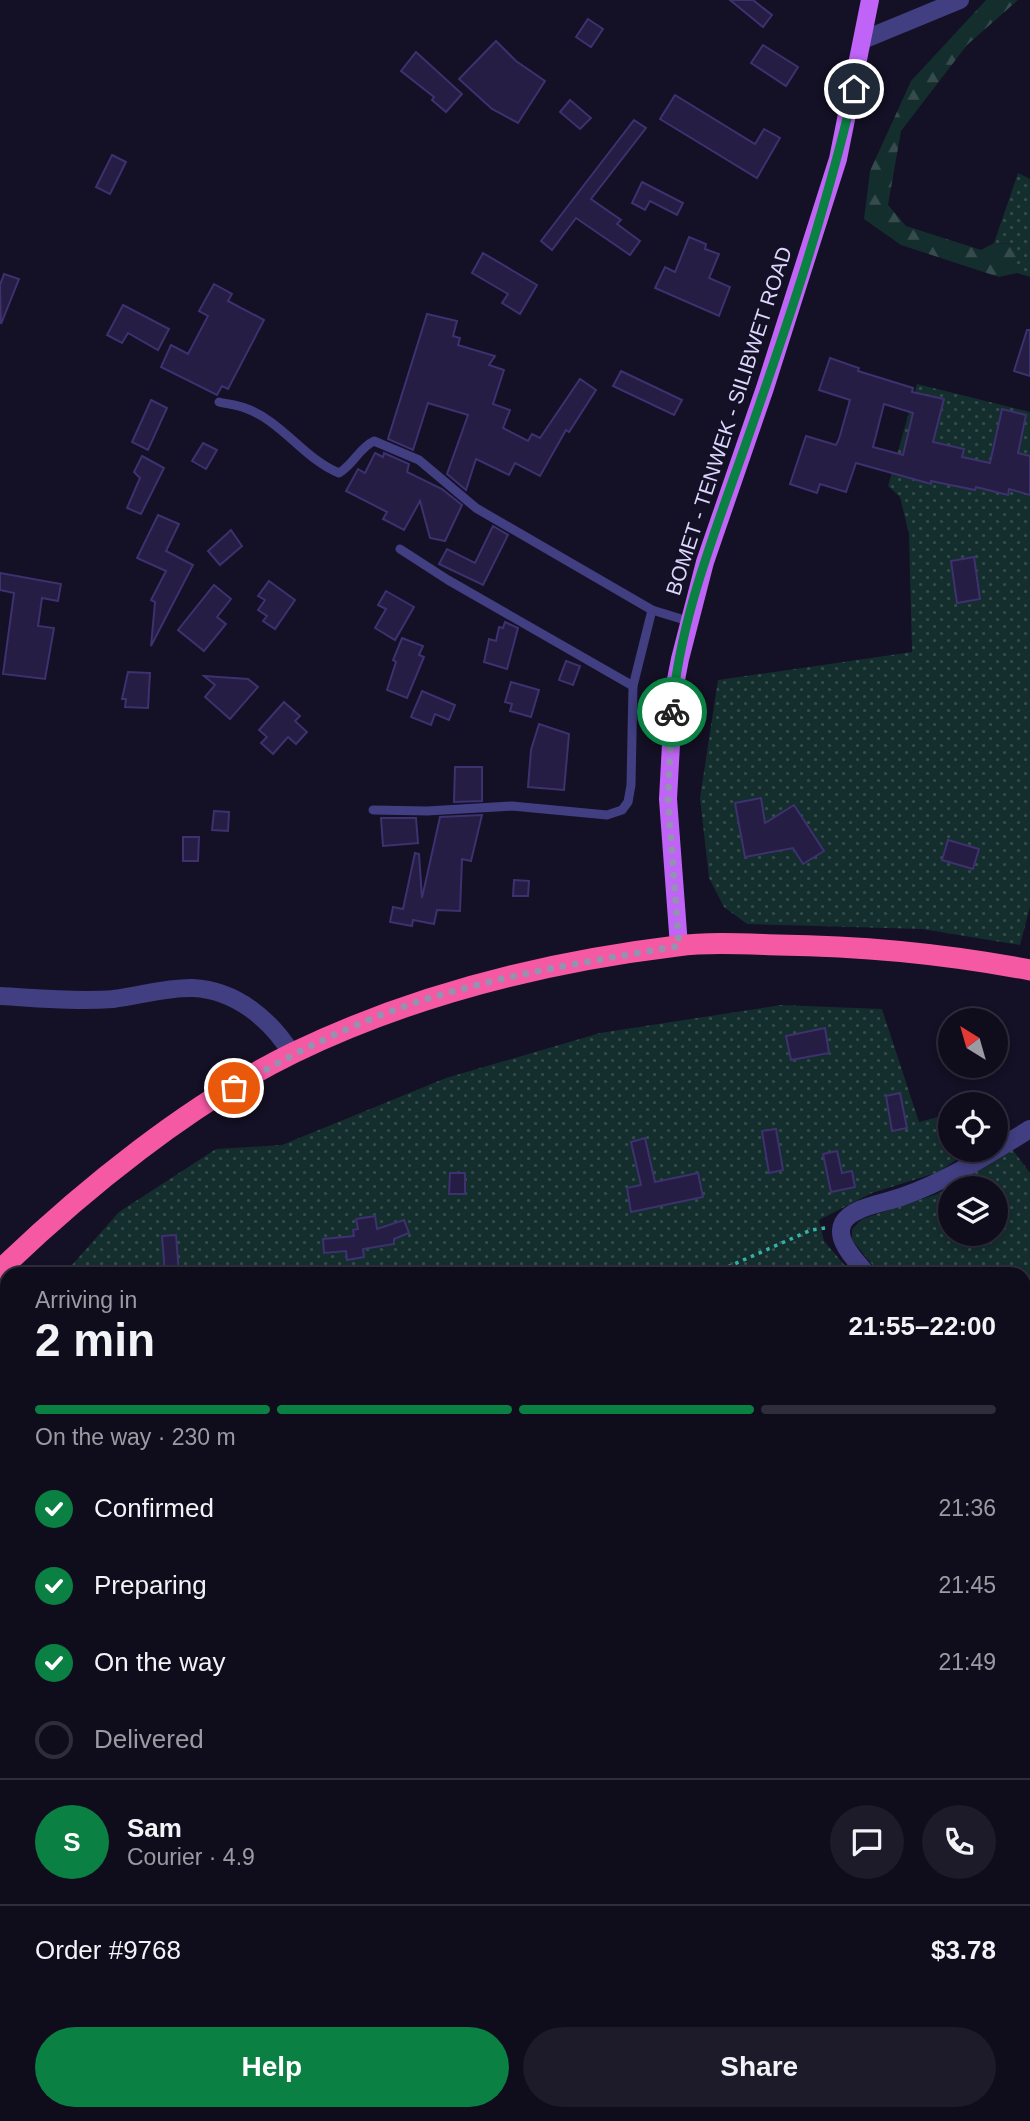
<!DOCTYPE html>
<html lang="en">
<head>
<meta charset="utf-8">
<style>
  body { margin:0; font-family:Arial,sans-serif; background:#1d1a29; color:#f1f3f6; height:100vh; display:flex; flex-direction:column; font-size:26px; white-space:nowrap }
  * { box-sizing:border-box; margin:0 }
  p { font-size:23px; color:#9b9ba3 }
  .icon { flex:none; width:38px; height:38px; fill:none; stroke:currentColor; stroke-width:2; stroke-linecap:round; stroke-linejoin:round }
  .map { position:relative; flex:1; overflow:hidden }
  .sheet { position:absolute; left:0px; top:1267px; width:1031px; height:854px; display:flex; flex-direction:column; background:#0f0c1c; border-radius:21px 21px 0 0; box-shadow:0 4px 10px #0003,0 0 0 2px #2f2c3b }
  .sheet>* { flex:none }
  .needle { width:46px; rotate:323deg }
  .controls { position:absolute; left:938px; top:1008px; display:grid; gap:14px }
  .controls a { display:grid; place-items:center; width:70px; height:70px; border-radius:50%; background:#0f0c1c; box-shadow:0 4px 10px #0003,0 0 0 2px #2f2c3b; font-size:35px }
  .pin { position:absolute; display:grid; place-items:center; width:60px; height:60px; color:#fff; margin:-30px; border:4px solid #fff; border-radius:50%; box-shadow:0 2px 7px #0007 }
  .courier { position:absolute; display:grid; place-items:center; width:70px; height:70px; margin:-35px; border:5px solid #0b8043; border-radius:50%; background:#fff; color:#222; box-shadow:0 2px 9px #0007 }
  .summary em { font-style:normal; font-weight:700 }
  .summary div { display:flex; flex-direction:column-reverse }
  .summary { display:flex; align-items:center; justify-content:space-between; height:119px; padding:0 35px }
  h1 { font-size:46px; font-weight:700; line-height:52px }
  .bar { display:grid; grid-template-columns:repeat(4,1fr); gap:10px 7px; align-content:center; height:84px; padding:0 35px }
  .bar i { height:9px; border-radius:5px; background:#2f2c3b }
  .bar .active { background:#0b8043 }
  .bar p { grid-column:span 4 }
  .line { display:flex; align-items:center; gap:18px; padding:0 35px; border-top:2px solid #2f2c3b }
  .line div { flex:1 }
  .round { display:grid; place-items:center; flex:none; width:74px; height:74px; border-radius:37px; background:#1d1a29 }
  ol { padding:0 35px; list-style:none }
  li { display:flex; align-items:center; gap:21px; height:77px }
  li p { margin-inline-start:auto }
  li .icon { padding:7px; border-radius:50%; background:#0b8043; color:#fff; stroke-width:4 }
  li:last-child { color:#9b9ba3 }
  li i { width:38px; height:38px; border:4px solid #2f2c3b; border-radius:50% }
  .primary-button { display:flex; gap:14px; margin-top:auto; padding:14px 35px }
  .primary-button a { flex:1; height:80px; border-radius:42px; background:#0b8043; color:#fff; font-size:28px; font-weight:700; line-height:80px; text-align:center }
  .primary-button a+a { background:#1d1a29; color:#f1f3f6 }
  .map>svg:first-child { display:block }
  .grass { fill:url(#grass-dots); fill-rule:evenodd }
  .forest { fill:url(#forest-firs) }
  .building { fill:#251d44; stroke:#3d316f; stroke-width:2; fill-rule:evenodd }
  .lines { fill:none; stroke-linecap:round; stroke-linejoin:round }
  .path { stroke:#37b0a9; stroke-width:3.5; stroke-dasharray:3.5 5; stroke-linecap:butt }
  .lane { stroke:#413e81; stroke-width:9 }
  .street { stroke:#413e81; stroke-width:18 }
  .primary { stroke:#bf64f6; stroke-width:18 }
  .highway { stroke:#f559a4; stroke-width:21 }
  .done { stroke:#9591b1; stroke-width:7; stroke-dasharray:0 12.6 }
  .route { stroke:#0b8043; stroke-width:9 }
  .labels { text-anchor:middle; stroke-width:5; stroke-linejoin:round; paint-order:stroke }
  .street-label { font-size:21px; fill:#dbd6fd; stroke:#141025 }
</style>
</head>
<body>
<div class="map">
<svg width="1030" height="2121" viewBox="0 0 1030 2121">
  <defs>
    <pattern id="grass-dots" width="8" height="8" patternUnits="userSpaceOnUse" patternTransform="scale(1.75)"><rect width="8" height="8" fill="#142e2d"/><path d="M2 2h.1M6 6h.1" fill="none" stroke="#364c4c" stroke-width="1.8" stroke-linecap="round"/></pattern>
    <pattern id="forest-firs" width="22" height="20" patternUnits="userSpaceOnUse" patternTransform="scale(1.75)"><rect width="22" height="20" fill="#142e2d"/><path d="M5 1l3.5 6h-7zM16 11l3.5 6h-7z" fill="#364c4c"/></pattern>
  </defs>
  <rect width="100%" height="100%" fill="#141025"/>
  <g class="grass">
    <path d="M1018 173 1030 179V277L1017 273V244L994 243Z"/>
    <path d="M917 384 1030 412V907L1020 945 922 929 747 924 724 907 709 878 700 798 718 680 912 652 909 534 900 497 888 486Z"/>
    <path d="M781 1005 882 1009 919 1122 942 1116 950 1125V1150H970L939 1172 872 1193 819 1220 824 1241 852 1274H64L119 1212 216 1149 282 1145 446 1078 600 1033Z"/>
    <path d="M1012 1149 1030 1173V1341L1024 1344V1274H880L852 1240V1229L862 1219 937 1194ZM950 1188H996V1234H950Z"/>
    <path d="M7 1354V1725L0 1726V1364Z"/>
    <path d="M5 1763 7 1924 0 1932V1766Z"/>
    <path d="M1030 1931V1997L1024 2001V1935Z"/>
    <path d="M0 2038 7 2039V2090H0Z"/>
    <path d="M20 2114H582L588 2121H21Z"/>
  </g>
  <g class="forest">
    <path d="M986 0H1018L967 45 901 131 888 205 906 226 981 250 994 243 1017 244V273L999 277 901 245 864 219 870 171 911 81Z"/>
    <path d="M7 1924V2039L0 2038V1932Z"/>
  </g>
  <g class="building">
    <path d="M730 0H753L772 15 763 27Z"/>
    <path d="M588 19 603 29 591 47 576 37Z"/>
    <path d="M496 41 516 61 545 81 518 123 492 109 459 79Z"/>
    <path d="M763 45 798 67 786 86 751 63Z"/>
    <path d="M416 52 462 94 446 112 432 100 434 97 401 71Z"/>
    <path d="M675 95 755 144 764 129 780 138 757 178 660 119Z"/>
    <path d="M570 100 591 118 580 129 560 112Z"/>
    <path d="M634 120 646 128 591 199 621 220 617 224 640 241 630 255 576 218 552 250 541 241Z"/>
    <path d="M112 155 126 162 110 194 96 187Z"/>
    <path d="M642 182 683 203 677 215 650 201 645 210 632 203Z"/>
    <path d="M689 237 706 244 705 249 719 254 709 278 730 287 719 316 655 288 665 267 675 272Z"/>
    <path d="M483 253 537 285 520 314 502 303 508 294 472 273Z"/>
    <path d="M4 274 19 279 1 324 0 285Z"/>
    <path d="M214 284 232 294 228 301 264 320 228 389 222 386 217 395 161 367 171 345 188 354 208 316 199 311Z"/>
    <path d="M123 305 169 329 158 350 128 333 122 343 107 335Z"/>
    <path d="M427 314 457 321 453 336 460 338 458 345 495 356 489 365 504 370 493 404 510 410 503 428 528 441 532 434 540 438 580 379 596 390 569 432 566 430 540 476 515 463 509 475 476 459 466 490 447 474 468 415 428 403 413 450 388 439Z"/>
    <path d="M1027 330H1030V376L1014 371Z"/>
    <path d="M830 358 859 368 858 371 913 388 912 392 944 399 933 442 964 449 962 457 990 463 1002 409 1026 415 1018 453 1030 456V495L1009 489 1008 495 976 487 975 490 931 481V484L856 463 846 492 820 484 817 493 790 484 806 436 836 445 839 439 850 400 819 390ZM884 404 913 413 903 455 873 447Z"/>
    <path d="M621 371 682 400 674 415 613 386Z"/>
    <path d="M151 400 167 408 148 450 132 442Z"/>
    <path d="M203 443 217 450 206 469 192 461Z"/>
    <path d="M375 453 383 457 384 453 409 464 407 472 442 489 462 505 445 541 430 538 420 501 404 530 383 519 387 512 346 491 358 469 365 473Z"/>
    <path d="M142 456 164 468 141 514 127 508 140 478 134 472Z"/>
    <path d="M158 515 179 524 166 551 193 565 151 646 155 602 151 600 166 571 137 558Z"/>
    <path d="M493 526 508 535 483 585 439 564 447 549 475 563Z"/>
    <path d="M231 530 242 546 220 565 208 551Z"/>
    <path d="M974 557 980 599 957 603 951 561Z"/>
    <path d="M0 573 61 584 58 601 42 598 38 626 54 628 45 679 3 674 14 593 0 590Z"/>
    <path d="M269 581 295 600 275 629 263 621 267 616 258 610 265 600 258 596Z"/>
    <path d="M214 585 231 599 217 617 226 624 204 651 178 630Z"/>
    <path d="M386 591 414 607 395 640 375 628 386 609 378 605Z"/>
    <path d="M505 622 518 628 507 669 484 662 489 639 496 641 499 627 503 628Z"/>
    <path d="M402 638 423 646 419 655 424 657 407 698 387 690 396 662 393 660Z"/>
    <path d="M566 661 580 666 573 685 559 680Z"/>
    <path d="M128 672 150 673 148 708 125 707 126 699H122Z"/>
    <path d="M204 676 248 679 258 687 230 719 205 697 215 685Z"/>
    <path d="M511 682 539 690 531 717 510 711 512 704 505 702Z"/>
    <path d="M422 691 455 705 449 720 435 714 431 725 411 717Z"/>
    <path d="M284 702 300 716 295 721 307 732 296 744 288 737 273 754 261 743 267 737 259 730Z"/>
    <path d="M539 724 569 734 564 790 528 787 531 750Z"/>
    <path d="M455 767H482V801L454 802Z"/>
    <path d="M761 798 765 823 794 805 824 851 803 864 793 848 745 857 735 803Z"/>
    <path d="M214 811 229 812 228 831 212 830Z"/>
    <path d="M482 815 471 861 462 859 460 911 437 910 434 924 413 920 412 926 390 922 393 907 403 909 415 853 419 854 422 898 440 817Z"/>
    <path d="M381 818H416L418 843 383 846Z"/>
    <path d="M183 837H199L198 861H183Z"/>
    <path d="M948 840 979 849 973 869 942 860Z"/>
    <path d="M514 880 529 881 528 896H513Z"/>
    <path d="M825 1028 829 1053 791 1060 786 1036Z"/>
    <path d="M900 1093 907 1128 892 1131 886 1096Z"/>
    <path d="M776 1129 783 1170 769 1173 762 1131Z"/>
    <path d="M645 1138 655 1182 698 1173 703 1197 631 1212 627 1188 641 1185 631 1142Z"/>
    <path d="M837 1151 842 1173 852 1171 855 1187 831 1192 823 1154Z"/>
    <path d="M450 1173H465V1194H449Z"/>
    <path d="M375 1216 377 1229 404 1220 409 1233 394 1239V1244L363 1249 364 1257 347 1260 346 1251 324 1253 323 1239 354 1236 353 1230 358 1229 356 1219Z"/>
    <path d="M176 1235 179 1274H165L162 1236Z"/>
  </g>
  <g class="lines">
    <g class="path">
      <path d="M712 1274 811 1230 825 1228"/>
      <path d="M1024 1605 1030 1622"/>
      <path d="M1024 1739 1030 1736"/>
    </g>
    <g class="lane">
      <path d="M219 402C227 404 237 405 245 408 282 421 304 459 339 473 354 464 359 448 374 441L419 460 476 508 652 610 688 621"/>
      <path d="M400 549 448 580 633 686"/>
      <path d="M373 810 427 811 512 806 607 815 622 810 628 802 631 785 633 686 652 610"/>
    </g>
    <g class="street">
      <path d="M863 40 960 0"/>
      <path d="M0 996C37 998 76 1002 113 999 139 996 167 987 193 988 236 990 271 1020 292 1054"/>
      <path d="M867 1274C857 1262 834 1240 843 1223 851 1207 885 1203 901 1197 947 1181 988 1155 1030 1129"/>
      <path d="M1024 1554 1030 1553"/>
      <path d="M1024 2012 1030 2007"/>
      <path d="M1024 2067 1030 2079"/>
    </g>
    <path class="primary" d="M679 946 668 799 674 690 680 659 705 562 765 388 838 159 870 0"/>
    <path class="highway" d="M0 1270C83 1190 189 1104 293 1053 413 995 545 962 677 946 710 942 745 944 778 945 864 946 946 954 1030 970"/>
  </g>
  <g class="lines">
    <path class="done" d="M234 1088C296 1051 363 1018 433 997 513 973 596 960 679 946L668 799 672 712"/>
    <path class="route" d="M672 712C679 621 715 532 745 446 786 329 826 211 854 89"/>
  </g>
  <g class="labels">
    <g class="street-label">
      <text transform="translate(729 421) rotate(-72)" y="7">BOMET - TENWEK - SILIBWET ROAD</text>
    </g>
  </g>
</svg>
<div class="controls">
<a><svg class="needle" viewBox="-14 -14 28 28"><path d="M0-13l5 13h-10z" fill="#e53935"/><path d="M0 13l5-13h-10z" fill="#9b9ba3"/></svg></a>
<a><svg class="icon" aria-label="locate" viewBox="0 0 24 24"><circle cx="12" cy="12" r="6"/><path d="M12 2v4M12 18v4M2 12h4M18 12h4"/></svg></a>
<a><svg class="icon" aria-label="layers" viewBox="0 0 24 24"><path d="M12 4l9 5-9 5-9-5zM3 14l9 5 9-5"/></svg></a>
</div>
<div class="pin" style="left:234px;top:1088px;background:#ea580c"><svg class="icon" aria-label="bag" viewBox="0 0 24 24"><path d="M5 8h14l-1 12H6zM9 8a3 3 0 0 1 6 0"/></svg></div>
<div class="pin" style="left:854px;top:89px;background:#1f2937"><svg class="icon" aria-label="home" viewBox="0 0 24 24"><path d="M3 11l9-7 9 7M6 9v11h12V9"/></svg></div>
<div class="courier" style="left:672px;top:712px"><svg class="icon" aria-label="bike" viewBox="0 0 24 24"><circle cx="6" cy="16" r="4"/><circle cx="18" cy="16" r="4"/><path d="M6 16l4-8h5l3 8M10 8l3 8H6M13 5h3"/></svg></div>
<section class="sheet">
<div class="summary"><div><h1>2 min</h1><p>Arriving in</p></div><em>21:55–22:00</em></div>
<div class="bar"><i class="active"></i><i class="active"></i><i class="active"></i><i></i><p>On the way · 230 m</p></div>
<ol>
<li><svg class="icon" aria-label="check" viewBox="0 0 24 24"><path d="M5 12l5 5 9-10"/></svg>Confirmed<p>21:36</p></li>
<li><svg class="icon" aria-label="check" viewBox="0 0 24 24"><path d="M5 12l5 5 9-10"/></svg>Preparing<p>21:45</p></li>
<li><svg class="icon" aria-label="check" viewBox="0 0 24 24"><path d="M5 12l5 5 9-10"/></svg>On the way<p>21:49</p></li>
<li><i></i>Delivered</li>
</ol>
<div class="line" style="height:126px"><b class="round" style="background:#0b8043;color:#fff">S</b><div><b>Sam</b><p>Courier · 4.9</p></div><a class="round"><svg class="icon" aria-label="chat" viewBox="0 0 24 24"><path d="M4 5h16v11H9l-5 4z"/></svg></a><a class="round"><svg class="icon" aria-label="phone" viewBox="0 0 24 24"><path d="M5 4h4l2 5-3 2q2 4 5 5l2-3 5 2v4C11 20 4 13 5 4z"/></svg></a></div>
<div class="line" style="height:91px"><div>Order #9768</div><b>$3.78</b></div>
<div class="primary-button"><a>Help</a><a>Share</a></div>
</section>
</div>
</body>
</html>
